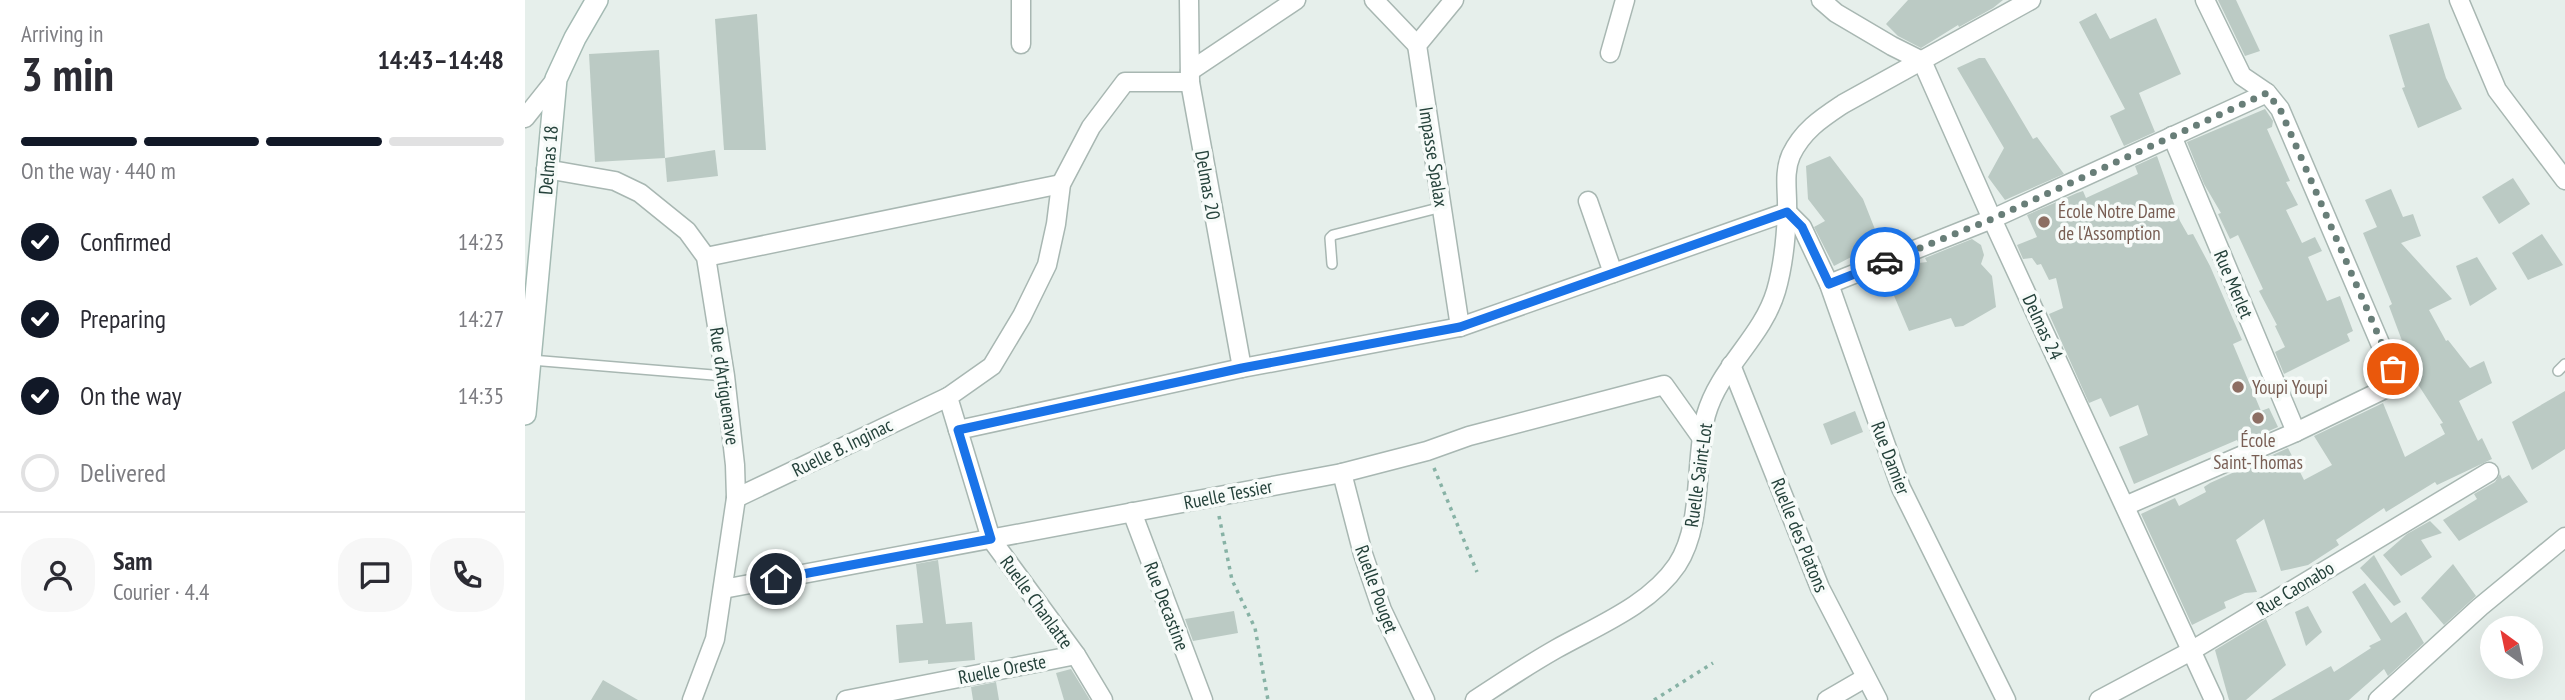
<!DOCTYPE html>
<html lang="en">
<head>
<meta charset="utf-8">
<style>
  body { margin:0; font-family:"PT Sans Narrow",sans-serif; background:#f7f7f7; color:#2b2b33; height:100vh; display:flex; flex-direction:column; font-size:26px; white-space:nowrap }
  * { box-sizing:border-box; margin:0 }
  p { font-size:23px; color:#7c7c81 }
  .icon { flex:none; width:38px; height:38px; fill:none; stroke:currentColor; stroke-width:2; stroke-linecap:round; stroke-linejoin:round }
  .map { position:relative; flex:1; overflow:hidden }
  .sheet { display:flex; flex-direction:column; background:#fff; width:525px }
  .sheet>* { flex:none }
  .needle { width:46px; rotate:327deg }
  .tools { position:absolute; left:1955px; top:616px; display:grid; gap:14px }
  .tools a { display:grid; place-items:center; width:63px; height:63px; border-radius:50%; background:#fff; box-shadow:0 7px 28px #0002; font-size:35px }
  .pin { position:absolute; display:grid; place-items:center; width:60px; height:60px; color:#fff; margin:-30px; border:4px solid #fff; border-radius:50%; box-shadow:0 2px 7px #0007 }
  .courier { position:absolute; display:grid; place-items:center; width:70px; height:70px; margin:-35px; border:5px solid #1a73e8; border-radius:50%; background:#fff; color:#222; box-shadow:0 2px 9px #0007 }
  .overview em { font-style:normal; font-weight:600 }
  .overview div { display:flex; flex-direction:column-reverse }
  .overview { display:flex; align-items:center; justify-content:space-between; height:119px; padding:0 21px }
  h1 { font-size:46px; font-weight:600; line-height:52px }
  .bar { display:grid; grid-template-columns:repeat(4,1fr); gap:10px 7px; align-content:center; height:84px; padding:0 21px }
  .bar i { height:9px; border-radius:5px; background:#e1e1e2 }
  .bar .selected { background:#111827 }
  .bar p { grid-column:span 4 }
  .line { display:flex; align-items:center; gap:18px; padding:0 21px; border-top:2px solid #e1e1e2 }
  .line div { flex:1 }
  .round { display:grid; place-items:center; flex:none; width:74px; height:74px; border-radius:28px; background:#f7f7f7 }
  ol { padding:0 21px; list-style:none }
  li { display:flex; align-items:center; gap:21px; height:77px }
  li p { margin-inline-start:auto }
  li .icon { padding:7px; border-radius:50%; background:#111827; color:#fff; stroke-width:4 }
  li:last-child { color:#7c7c81 }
  li i { width:38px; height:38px; border:4px solid #e1e1e2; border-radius:50% }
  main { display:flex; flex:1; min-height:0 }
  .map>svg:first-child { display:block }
  .building { fill:#bbcac4 }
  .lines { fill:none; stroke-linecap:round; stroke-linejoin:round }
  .lane-casing { stroke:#a8b7b2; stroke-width:12 }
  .street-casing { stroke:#a8b7b2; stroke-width:21 }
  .secondary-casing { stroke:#a4bab3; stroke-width:24 }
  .path { stroke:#87b2a5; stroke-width:3.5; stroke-dasharray:3.5 5; stroke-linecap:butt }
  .lane { stroke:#fff; stroke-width:9 }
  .street { stroke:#fff; stroke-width:18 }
  .secondary { stroke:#fff; stroke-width:21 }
  .done { stroke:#687e78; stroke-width:7; stroke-dasharray:0 12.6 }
  .route { stroke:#1a73e8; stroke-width:9 }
  .education-dot { fill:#8d6e63; stroke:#f7fbf9; stroke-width:2.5 }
  .labels { text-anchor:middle; stroke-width:7; stroke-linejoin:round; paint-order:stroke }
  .street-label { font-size:19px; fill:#24413a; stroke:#f7fbf9 }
  .education-label { font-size:19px; fill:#785e54; stroke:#f7fbf9; text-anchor:start }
</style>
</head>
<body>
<main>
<section class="sheet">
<div class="overview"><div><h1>3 min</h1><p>Arriving in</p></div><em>14:43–14:48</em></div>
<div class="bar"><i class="selected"></i><i class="selected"></i><i class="selected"></i><i></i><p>On the way · 440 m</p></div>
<ol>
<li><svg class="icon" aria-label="check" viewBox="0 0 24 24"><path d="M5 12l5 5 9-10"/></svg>Confirmed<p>14:23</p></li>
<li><svg class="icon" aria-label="check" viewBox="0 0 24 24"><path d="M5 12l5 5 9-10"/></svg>Preparing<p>14:27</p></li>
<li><svg class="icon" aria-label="check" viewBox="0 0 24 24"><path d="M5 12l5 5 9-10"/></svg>On the way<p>14:35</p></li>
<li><i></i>Delivered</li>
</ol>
<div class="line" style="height:126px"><a class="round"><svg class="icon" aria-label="person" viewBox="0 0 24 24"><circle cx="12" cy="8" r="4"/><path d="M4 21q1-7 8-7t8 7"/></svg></a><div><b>Sam</b><p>Courier · 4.4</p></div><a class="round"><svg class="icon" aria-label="chat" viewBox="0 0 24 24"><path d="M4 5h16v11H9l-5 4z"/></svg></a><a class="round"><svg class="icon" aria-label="phone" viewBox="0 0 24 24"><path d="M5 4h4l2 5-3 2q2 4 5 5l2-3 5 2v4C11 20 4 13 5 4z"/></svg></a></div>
</section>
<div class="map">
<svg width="2040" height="700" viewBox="0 0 2040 700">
  <rect width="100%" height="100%" fill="#e6efeb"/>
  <g class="building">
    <path d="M1383 0H1478L1468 8 1434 27 1433 25 1396 48 1373 36 1361 24Z"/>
    <path d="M1693 0H1711L1735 51 1720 56Z"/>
    <path d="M1571 13 1585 39 1631 18 1656 74 1614 93 1630 132 1599 146 1585 116 1600 109 1554 22Z"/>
    <path d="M232 14 241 150H199L190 19Z"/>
    <path d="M1904 23 1921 78 1937 109 1893 128 1877 88 1880 87 1864 35Z"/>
    <path d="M134 50 140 158 70 162 64 54Z"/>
    <path d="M1454 58H1460L1508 139 1512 137 1539 174 1480 200 1463 177 1479 148 1432 68Z"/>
    <path d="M1740 109 1748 121 1747 127 1742 129 1765 181 1761 182 1773 205 1761 210 1777 243 1790 237 1797 251 1783 257 1802 301 1815 296 1828 331 1822 334 1825 341 1759 374 1750 352 1760 347 1750 326 1752 325 1734 291 1738 289 1713 235 1705 239 1693 214 1696 213 1679 184 1662 142Z"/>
    <path d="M190 150 193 176 142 182 140 158Z"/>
    <path d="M1305 156 1338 199 1355 242 1309 266 1289 227 1300 221 1283 199 1281 166Z"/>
    <path d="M1632 156 1655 221 1663 235 1668 234 1685 266 1717 340 1708 344 1736 411 1744 408 1753 427 1714 444 1712 440 1609 484 1594 447 1623 435 1613 405 1585 417 1576 398 1564 403 1524 314 1538 308 1531 278 1524 280 1516 264 1512 265 1507 258 1498 259 1492 245 1512 237 1502 215 1552 193 1558 191 1561 198 1613 174 1610 166Z"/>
    <path d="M1988 178 2005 204 1974 224 1957 197Z"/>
    <path d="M1866 189 1878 217 1888 214 1896 236 1876 243 1927 299 1904 310 1921 341 1923 340 1945 368 1959 361 1967 383 1934 401 1953 441 1957 438 1967 459 1912 485 1910 482 1861 512 1859 508 1811 540 1814 545 1783 565 1756 571 1739 519 1711 540 1732 592 1720 593 1699 602 1701 608 1667 625 1616 514 1650 498 1654 506 1681 492 1679 487 1685 483 1763 448 1779 480 1807 465 1789 436 1858 403 1880 457 1920 434 1915 424 1918 423 1894 386 1864 306 1867 304 1838 233 1852 227 1840 200Z"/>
    <path d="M2017 234 2038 265 2003 280 1987 253Z"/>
    <path d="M1447 239 1456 245 1459 255 1456 264 1467 276 1471 307 1438 326 1430 327 1426 318 1384 331 1367 291 1382 285 1374 276 1385 264 1402 262 1400 258Z"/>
    <path d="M1952 257 1972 289 1945 306 1931 266Z"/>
    <path d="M2040 391V449L2007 470 1987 422Z"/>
    <path d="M1330 411 1338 432 1306 445 1298 424Z"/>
    <path d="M1975 474 1977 479 1984 475 2003 502 1934 541 1918 520 1952 499 1949 494 1970 482Z"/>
    <path d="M1905 521 1917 533 1896 540 1907 557 1876 576 1858 555 1882 534Z"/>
    <path d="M1849 555 1876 602 1869 606 1835 568Z"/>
    <path d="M413 560 421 624 447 622 450 660 403 664V660L374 663 371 625 398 623 391 564Z"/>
    <path d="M1928 564 1951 596 1919 625 1896 598Z"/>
    <path d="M1840 583 1866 623 1881 612 1899 643 1863 676 1859 669 1824 700H1746L1806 666 1809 672 1846 648 1844 646 1856 640 1827 592Z"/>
    <path d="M1783 606 1797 632 1781 646 1770 612Z"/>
    <path d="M709 611 713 633 668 641 660 619Z"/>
    <path d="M1741 619 1761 665 1721 700H1704L1690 650Z"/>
    <path d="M546 669 565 700H539L531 673Z"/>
    <path d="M78 680 113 700H66Z"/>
    <path d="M471 682 474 700H448L446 687Z"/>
  </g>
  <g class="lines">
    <g class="lane-casing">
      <g id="lane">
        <path d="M807 264 805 238 808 235 917 207"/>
        <path d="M6 360 200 376"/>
        <path d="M2033 371 2040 364"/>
      </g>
    </g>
    <g class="street-casing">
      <g id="street">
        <path d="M496 0V44"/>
        <path d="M664 0 665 82 717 368"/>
        <path d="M849 0 892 45"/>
        <path d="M929 0 892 45 935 327"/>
        <path d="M1296 0 1311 13 1367 46 1397 61 1467 219 1689 700"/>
        <path d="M1934 0 1972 90 2040 180"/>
        <path d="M1085 53 1100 0"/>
        <path d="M665 71 771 0"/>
        <path d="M0 118 31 79"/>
        <path d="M1647 136 1771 432"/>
        <path d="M21 169 90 181 115 193 162 231 181 257 200 376 210 465 211 498 190 639 167 700"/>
        <path d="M1063 201 1088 273"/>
        <path d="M181 257 536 184"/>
        <path d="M1304 284 1467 219 1742 93"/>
        <path d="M1206 365 1295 588 1353 700"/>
        <path d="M433 430 717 368 935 327 1262 212 1277 227 1304 284 1376 488 1481 700"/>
        <path d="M817 473 838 554 857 610 900 700"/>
        <path d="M211 498 423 397"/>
        <path d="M1600 506 1771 432 1864 387 1869 376 1755 109 1742 93 1717 76 1680 0"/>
        <path d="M607 512 678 700"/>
        <path d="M198 589 817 473 902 451 944 436 1139 385 1176 437"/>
        <path d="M321 700 551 655"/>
        <path d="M578 700 551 655 466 539 423 397 467 366 497 316 522 265 531 224 536 184 566 127 600 82H665"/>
        <path d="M950 700C977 682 1003 665 1031 649 1072 626 1125 605 1152 565 1179 524 1169 461 1181 415 1194 368 1237 338 1251 291 1258 267 1261 238 1262 212 1263 193 1258 173 1266 155 1278 130 1297 118 1318 104L1506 0"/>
        <path d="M1302 700 1340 678"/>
        <path d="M1574 700 1666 651 1964 472"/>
        <path d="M1853 700 1955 607 2040 537"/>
      </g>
    </g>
    <g class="secondary-casing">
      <path id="secondary" d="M0 414 31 79 50 38 72 0"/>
    </g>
    <g class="path">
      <path d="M909 468 952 572"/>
      <path d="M694 516 707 580 730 628 743 700"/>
      <path d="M1129 700 1188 663"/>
    </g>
    <use href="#lane" class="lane"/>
    <use href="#street" class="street"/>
    <use href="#secondary" class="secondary"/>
  </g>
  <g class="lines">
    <path class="done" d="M1360 262 1467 219 1742 93 1755 109 1868 369"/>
    <path class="route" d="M251 579 466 539 433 430 717 368 935 327 1262 212 1277 227 1304 284 1360 262"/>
  </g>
  <g class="education-dot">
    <circle cx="1519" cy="222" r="7"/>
    <circle cx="1713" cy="387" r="7"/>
    <circle cx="1733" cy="418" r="7"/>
  </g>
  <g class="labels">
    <g class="street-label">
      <text transform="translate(909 157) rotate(81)" y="7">Impasse Spalax</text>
      <text transform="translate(23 160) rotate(-85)" y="7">Delmas 18</text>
      <text transform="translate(683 185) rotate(80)" y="7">Delmas 20</text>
      <text transform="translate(1709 284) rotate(67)" y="7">Rue Merlet</text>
      <text transform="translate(1518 327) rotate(65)" y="7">Delmas 24</text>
      <text transform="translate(200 386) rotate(82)" y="7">Rue d'Artiguenave</text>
      <text transform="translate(317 447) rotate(-26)" y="7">Ruelle B. Inginac</text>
      <text transform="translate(1366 458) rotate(69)" y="7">Rue Damier</text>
      <text transform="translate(1173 475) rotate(-82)" y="7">Ruelle Saint-Lot</text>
      <text transform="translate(703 494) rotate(-11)" y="7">Ruelle Tessier</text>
      <text transform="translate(1275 535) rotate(68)" y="7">Ruelle des Platons</text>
      <text transform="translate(1770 588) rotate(-31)" y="7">Rue Caonabo</text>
      <text transform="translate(852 589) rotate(70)" y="7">Ruelle Pouget</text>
      <text transform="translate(512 602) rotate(54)" y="7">Ruelle Chanlatte</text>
      <text transform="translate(642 606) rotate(69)" y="7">Rue Decastine</text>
      <text transform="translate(477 669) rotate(-11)" y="7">Ruelle Oreste</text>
    </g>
    <g class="education-label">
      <text x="1533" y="218">École Notre Dame<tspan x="1533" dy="22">de l'Assomption</tspan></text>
      <text x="1727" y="394">Youpi Youpi</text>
      <text x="1733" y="447" text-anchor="middle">École<tspan x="1733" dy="22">Saint-Thomas</tspan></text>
    </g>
  </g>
</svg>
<div class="tools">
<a><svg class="needle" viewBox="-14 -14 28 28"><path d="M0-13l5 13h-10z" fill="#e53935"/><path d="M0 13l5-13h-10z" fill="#7c7c81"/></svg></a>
</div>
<div class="pin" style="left:1868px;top:369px;background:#ea580c"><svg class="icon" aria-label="bag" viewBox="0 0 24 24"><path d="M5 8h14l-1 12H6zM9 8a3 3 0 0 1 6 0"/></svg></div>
<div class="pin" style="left:251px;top:579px;background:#1f2937"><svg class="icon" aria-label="home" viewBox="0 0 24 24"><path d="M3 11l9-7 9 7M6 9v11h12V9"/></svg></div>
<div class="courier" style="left:1360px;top:262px"><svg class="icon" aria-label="car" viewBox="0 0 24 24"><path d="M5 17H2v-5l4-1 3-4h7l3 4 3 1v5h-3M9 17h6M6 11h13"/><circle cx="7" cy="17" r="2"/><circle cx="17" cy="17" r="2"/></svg></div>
</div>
</main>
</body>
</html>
